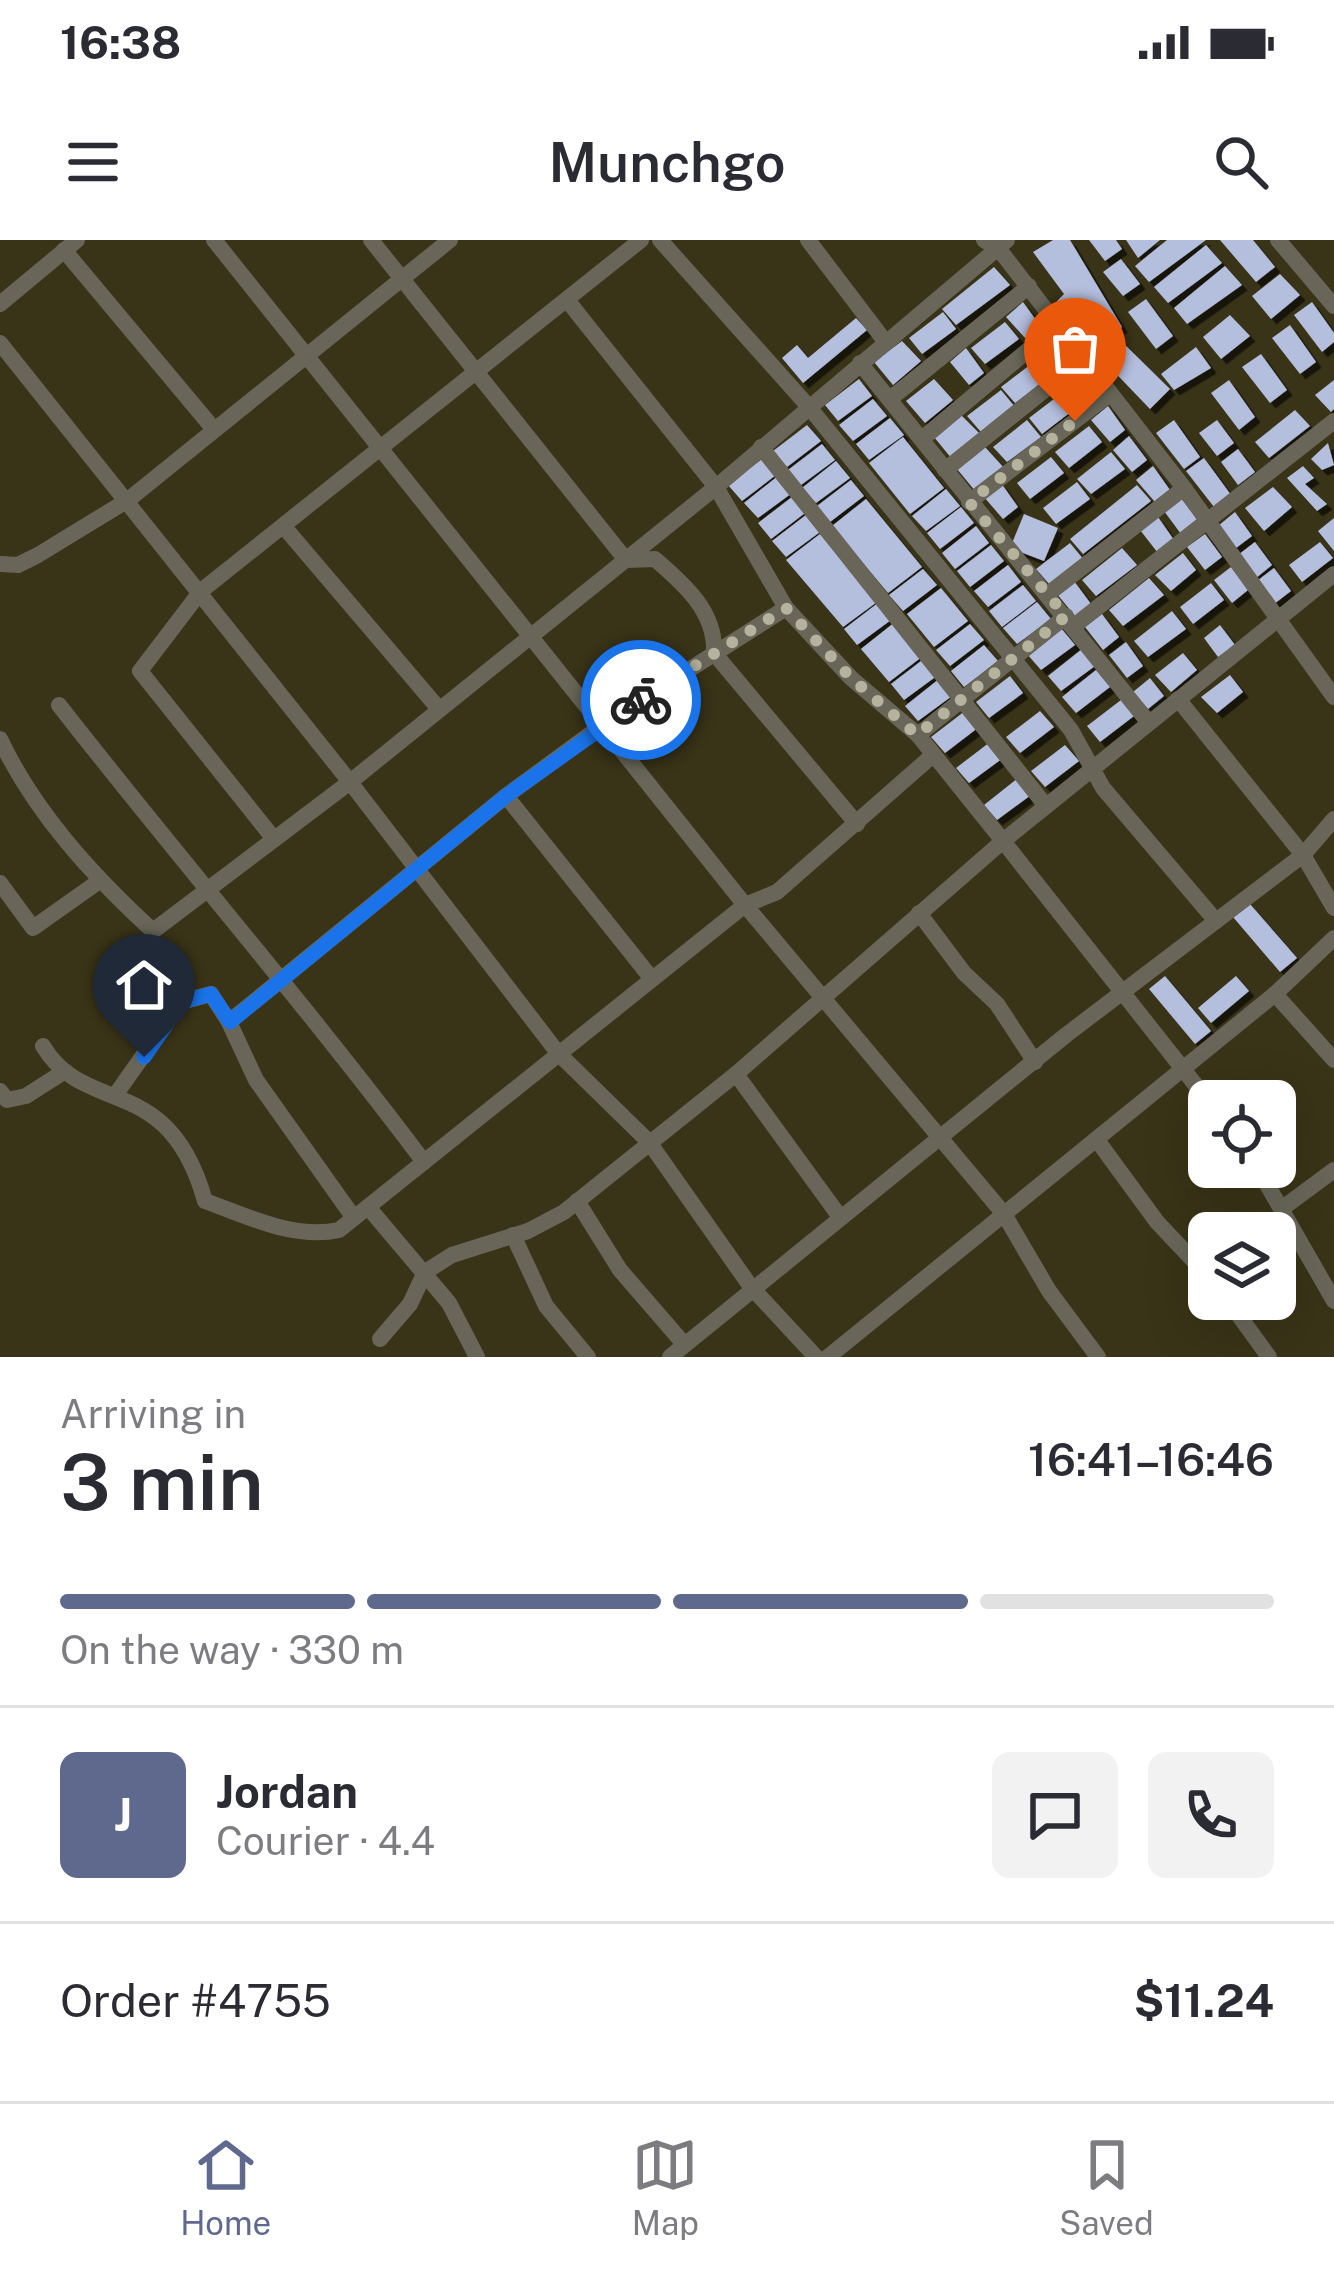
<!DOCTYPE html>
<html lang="en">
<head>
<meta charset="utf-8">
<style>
  body { margin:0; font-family:"Public Sans",sans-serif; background:#f2f2f3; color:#2b2b33; height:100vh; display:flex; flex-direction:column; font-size:45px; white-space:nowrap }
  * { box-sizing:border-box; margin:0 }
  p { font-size:39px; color:#7c7c81 }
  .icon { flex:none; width:66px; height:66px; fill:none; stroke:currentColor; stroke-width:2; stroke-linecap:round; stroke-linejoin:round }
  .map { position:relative; height:1117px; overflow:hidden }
  .side { display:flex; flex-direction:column; background:#fff; flex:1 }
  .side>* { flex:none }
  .fabs { position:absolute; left:1188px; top:840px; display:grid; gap:24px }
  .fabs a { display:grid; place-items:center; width:108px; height:108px; border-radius:18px; background:#fff; box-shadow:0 12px 48px #0002; font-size:60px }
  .pin { position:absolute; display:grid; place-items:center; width:102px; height:102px; color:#fff; margin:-123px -51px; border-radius:50% 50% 50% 0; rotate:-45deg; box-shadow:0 0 12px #0007 }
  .pin .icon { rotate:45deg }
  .courier { position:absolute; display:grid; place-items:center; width:120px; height:120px; margin:-60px; border:9px solid #1a73e8; border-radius:50%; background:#fff; color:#222; box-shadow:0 3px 15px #0007 }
  .summary em { font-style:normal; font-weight:600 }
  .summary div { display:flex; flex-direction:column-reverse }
  .summary { display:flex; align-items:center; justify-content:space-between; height:204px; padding:0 60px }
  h1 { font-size:78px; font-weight:600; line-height:90px }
  .bar { display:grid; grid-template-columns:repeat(4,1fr); gap:18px 12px; align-content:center; height:144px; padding:0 60px }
  .bar i { height:15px; border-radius:9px; background:#e1e1e2 }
  .bar .selected { background:#5f698e }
  .bar p { grid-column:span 4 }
  .line { display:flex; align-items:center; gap:30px; padding:0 60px; border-top:3px solid #e1e1e2 }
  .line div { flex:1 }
  .round { display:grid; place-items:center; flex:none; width:126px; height:126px; border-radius:18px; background:#f2f2f3 }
  .status { display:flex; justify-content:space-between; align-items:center; height:84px; padding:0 60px; background:#fff; direction:ltr }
  .status svg { height:33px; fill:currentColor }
  header { display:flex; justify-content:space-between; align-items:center; height:156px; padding:0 60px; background:#fff; font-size:54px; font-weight:600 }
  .tab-bar { display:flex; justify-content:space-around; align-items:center; height:168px; border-top:3px solid #e1e1e2; background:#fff; font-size:33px; color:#7c7c81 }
  .tab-bar a { display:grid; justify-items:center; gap:6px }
  .tab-bar .selected { color:#5f698e }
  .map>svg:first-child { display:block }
  .building { fill:#b4bedd; filter:url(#shadow) }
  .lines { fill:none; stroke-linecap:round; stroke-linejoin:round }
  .minor { stroke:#696659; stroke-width:16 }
  .done { stroke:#b5b29d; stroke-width:12; stroke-dasharray:0 21.6 }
  .route { stroke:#1a73e8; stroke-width:15 }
</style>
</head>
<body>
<div class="status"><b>16:38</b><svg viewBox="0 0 49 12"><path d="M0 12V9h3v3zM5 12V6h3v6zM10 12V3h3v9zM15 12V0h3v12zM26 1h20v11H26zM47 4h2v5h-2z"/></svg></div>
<header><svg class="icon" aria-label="menu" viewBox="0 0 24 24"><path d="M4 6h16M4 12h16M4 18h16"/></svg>Munchgo<svg class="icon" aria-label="search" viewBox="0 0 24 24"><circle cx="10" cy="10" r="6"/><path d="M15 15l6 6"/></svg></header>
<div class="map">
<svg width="1334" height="1117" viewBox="0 0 1334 1117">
  <defs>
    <filter id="shadow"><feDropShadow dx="5.5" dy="5.5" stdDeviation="0" flood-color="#0009"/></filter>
  </defs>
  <rect width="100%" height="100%" fill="#393317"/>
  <g class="building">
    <path d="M1053 0H1070L1122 87 1093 110 1057 61 1064 54 1033 12Z"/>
    <path d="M1089 0H1116L1122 9 1105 21Z"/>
    <path d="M1126 0H1160L1138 18Z"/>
    <path d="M1167 0H1206L1149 42 1135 26Z"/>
    <path d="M1220 0H1253L1275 27 1256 42Z"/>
    <path d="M1206 5 1222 23 1168 63 1154 47Z"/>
    <path d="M1121 19 1140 44 1123 56 1103 32Z"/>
    <path d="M1225 26 1242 45 1187 84 1174 68Z"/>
    <path d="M994 27 1010 45 956 85 942 69Z"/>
    <path d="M1280 34 1300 55 1271 79 1252 56Z"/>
    <path d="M1146 59 1173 96 1156 109 1128 72Z"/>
    <path d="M1023 62 1041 87 1026 99 1006 77Z"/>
    <path d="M1312 62 1334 93V102L1322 112 1294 75Z"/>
    <path d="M943 72 956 89 922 114 909 98Z"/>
    <path d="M1230 75 1250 96 1221 119 1203 97Z"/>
    <path d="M856 78 867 90 803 143 782 118 797 105 808 118Z"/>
    <path d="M1005 82 1019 99 985 124 971 108Z"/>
    <path d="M1290 85 1316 122 1300 134 1272 98Z"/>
    <path d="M1056 99 1074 123 1054 138 1037 114Z"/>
    <path d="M1119 99 1170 149 1150 169 1101 118Z"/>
    <path d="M902 101 921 121 893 145 874 122Z"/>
    <path d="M1196 107 1211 128 1174 150 1161 134Z"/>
    <path d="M966 108 984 133 969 145 950 122Z"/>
    <path d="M1261 114 1287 150 1270 163 1242 127Z"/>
    <path d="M1035 121 1049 138 1015 163 1001 147Z"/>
    <path d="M1078 130 1095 154 1080 166 1061 144Z"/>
    <path d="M859 139 872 156 838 181 825 165Z"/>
    <path d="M934 139 953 160 925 183 906 161Z"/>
    <path d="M1229 140 1255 177 1239 190 1211 153Z"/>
    <path d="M1334 140V169L1331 172 1315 155Z"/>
    <path d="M1001 150 1015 167 981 192 967 176Z"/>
    <path d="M1063 152 1076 168 1042 194 1029 178Z"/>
    <path d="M873 159 887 176 853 201 839 185Z"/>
    <path d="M1108 166 1125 190 1110 202 1091 180Z"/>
    <path d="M1295 170 1310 186 1269 218 1255 202Z"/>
    <path d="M961 175 981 195 952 219 934 197Z"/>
    <path d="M890 178 904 195 869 220 856 204Z"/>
    <path d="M1027 180 1041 197 1007 222 993 207Z"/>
    <path d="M1174 180 1200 217 1184 229 1156 193Z"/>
    <path d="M1217 180 1234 203 1217 216 1199 193Z"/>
    <path d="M807 185 821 201 787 227 773 211Z"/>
    <path d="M1089 186 1102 202 1069 228 1055 212Z"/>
    <path d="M1129 196 1147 220 1132 232 1113 210Z"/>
    <path d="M903 197 944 248 910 274 869 223Z"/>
    <path d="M1328 203 1334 225 1322 230 1311 219Z"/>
    <path d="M822 204 835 220 801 245 788 230Z"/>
    <path d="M985 207 1004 228 976 252 957 229Z"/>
    <path d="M1238 209 1255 232 1238 245 1221 222Z"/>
    <path d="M1111 212 1125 229 1091 254 1077 239Z"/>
    <path d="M1051 217 1064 233 1030 259 1017 243Z"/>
    <path d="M1204 218 1231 255 1214 267 1186 231Z"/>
    <path d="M762 219 776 235 742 261 728 245Z"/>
    <path d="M836 221 850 238 816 263 802 248Z"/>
    <path d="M1153 226 1170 250 1155 262 1136 240Z"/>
    <path d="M1303 226 1314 238 1305 244 1327 264 1317 271 1287 238Z"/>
    <path d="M778 236 792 253 758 278 744 263Z"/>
    <path d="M851 240 864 256 830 282 817 266Z"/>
    <path d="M1077 242 1090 259 1056 284 1043 268Z"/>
    <path d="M1001 243 1018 267 1003 279 984 257Z"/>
    <path d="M1137 245 1151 261 1083 314 1070 299Z"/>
    <path d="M1273 247 1292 267 1264 291 1245 268Z"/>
    <path d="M946 249 960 266 926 291 912 276Z"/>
    <path d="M792 257 805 273 771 299 758 283Z"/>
    <path d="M1181 258 1198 281 1181 294 1164 271Z"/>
    <path d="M866 259 922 327 888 353 832 286Z"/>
    <path d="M961 267 974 283 940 309 927 293Z"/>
    <path d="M1235 272 1252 296 1236 308 1218 286Z"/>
    <path d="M1024 274 1058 288 1044 321 1010 308Z"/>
    <path d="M806 275 820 292 786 317 772 301Z"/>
    <path d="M1158 277 1174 300 1158 313 1140 290Z"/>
    <path d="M1334 278V311L1318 291Z"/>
    <path d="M976 286 989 303 955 329 942 313Z"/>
    <path d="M820 294 877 362 843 387 786 320Z"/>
    <path d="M1205 294 1222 317 1205 330 1187 307Z"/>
    <path d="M1255 302 1272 325 1256 338 1238 315Z"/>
    <path d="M1320 302 1333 318 1302 342 1289 325Z"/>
    <path d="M1070 303 1084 320 1050 345 1036 329Z"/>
    <path d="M991 305 1004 321 970 347 957 331Z"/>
    <path d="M1122 308 1137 325 1096 356 1082 340Z"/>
    <path d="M1183 313 1196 330 1171 351 1155 335Z"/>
    <path d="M1008 325 1021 342 988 367 974 351Z"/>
    <path d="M1231 327 1248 350 1232 363 1214 340Z"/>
    <path d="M1274 328 1291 351 1274 364 1257 341Z"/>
    <path d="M923 329 937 345 903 371 889 355Z"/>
    <path d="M1149 338 1164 355 1123 386 1109 370Z"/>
    <path d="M1074 341 1091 364 1075 376 1057 354Z"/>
    <path d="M1211 343 1224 360 1193 384 1180 367Z"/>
    <path d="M1023 345 1036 361 1002 387 989 371Z"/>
    <path d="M941 348 968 381 934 407 907 374Z"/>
    <path d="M1037 362 1051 379 1017 404 1003 388Z"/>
    <path d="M878 363 891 380 857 405 844 389Z"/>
    <path d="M1172 371 1186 389 1148 417 1134 401Z"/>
    <path d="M1102 374 1119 397 1103 410 1085 387Z"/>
    <path d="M895 382 923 416 889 442 861 409Z"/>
    <path d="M970 384 984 400 950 426 936 410Z"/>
    <path d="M1220 385 1235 405 1218 417 1204 398Z"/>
    <path d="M1061 388 1075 405 1041 430 1027 414Z"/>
    <path d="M1126 402 1143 426 1127 438 1109 415Z"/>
    <path d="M984 405 998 421 964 447 951 431Z"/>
    <path d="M1082 409 1095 426 1061 451 1048 436Z"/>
    <path d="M1183 413 1197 430 1171 452 1155 435Z"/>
    <path d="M925 418 938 435 904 460 891 444Z"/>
    <path d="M1096 430 1110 447 1076 473 1062 457Z"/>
    <path d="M1230 435 1243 452 1217 473 1201 457Z"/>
    <path d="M1010 436 1023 453 989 478 976 462Z"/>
    <path d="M1150 438 1164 456 1148 469 1133 452Z"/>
    <path d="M939 439 952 456 918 481 905 466Z"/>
    <path d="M1121 460 1134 476 1100 502 1087 486Z"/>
    <path d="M965 471 979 487 945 513 931 497Z"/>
    <path d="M1040 471 1054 487 1020 513 1006 497Z"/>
    <path d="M990 502 1003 518 969 543 956 528Z"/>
    <path d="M1065 505 1079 521 1045 547 1031 531Z"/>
    <path d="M1018 538 1031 555 997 580 984 565Z"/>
    <path d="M1250 664 1297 718 1280 732 1233 677Z"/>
    <path d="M1165 736 1211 791 1195 804 1149 749Z"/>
    <path d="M1236 736 1249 751 1211 783 1198 768Z"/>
  </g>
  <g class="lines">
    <g class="minor">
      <path d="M214 0 745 665 1004 974 1049 1051 1098 1117"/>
      <path d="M371 0 626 320 655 319C685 345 716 372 714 413L857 584"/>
      <path d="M660 0 809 167 1071 490 1103 548 1216 681"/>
      <path d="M808 0 884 100"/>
      <path d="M1007 0 998 8 1184 248 1334 457"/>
      <path d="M1278 0 1334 66"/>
      <path d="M64 10 212 187"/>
      <path d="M567 60 716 247 998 8 984 0"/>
      <path d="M0 64 77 0"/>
      <path d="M0 103 350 542 716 247 786 368 851 438 918 495 1003 601 1334 334"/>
      <path d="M860 123 1149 483"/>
      <path d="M890 159 1029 46"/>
      <path d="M922 199 1058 85"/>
      <path d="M761 207 1046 566"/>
      <path d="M945 230 1083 119"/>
      <path d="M969 262 1110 154"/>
      <path d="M285 288 439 469"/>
      <path d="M0 324 18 325 38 315 128 260 450 0"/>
      <path d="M1048 354 1184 248"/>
      <path d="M1074 386 1334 181"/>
      <path d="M1178 459 1303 615 1334 668"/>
      <path d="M59 465C179 619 307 766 424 922"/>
      <path d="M918 495 1066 376"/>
      <path d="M0 499C35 573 93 636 153 691L350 542 558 813 649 902 751 1047 816 1117"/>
      <path d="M506 556 652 739"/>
      <path d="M274 599 140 431 201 351 641 0"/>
      <path d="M0 643 33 688 98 642"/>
      <path d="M919 673 964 733 997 764 1035 822"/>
      <path d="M1275 754 1334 820"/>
      <path d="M43 806C86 878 168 830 205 961 247 976 294 1000 339 990L745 665 777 652 933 515"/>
      <path d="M736 834 840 977"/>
      <path d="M0 851 7 860 26 856 65 831"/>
      <path d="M116 854 181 762 211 754 229 782"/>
      <path d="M1097 900 1157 982 1209 1037"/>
      <path d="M1257 927 1334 1061"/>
      <path d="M577 961 620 1030 684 1104"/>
      <path d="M368 967 449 1063 477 1117"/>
      <path d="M1284 967 1334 930"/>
      <path d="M354 978 256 840 229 782 506 556 604 484 786 368"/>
      <path d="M513 995 546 1066 588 1117"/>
      <path d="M1227 1059 1269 1117"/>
      <path d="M380 1099 410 1064 425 1032 452 1015 528 991 564 972 736 834 1003 601 1209 862"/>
      <path d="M670 1117 1066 795 1303 615 1334 579"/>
      <path d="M828 1117 1275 754 1334 698"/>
    </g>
  </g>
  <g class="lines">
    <path class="done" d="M641 460 786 368 851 438 917 495 1066 376 969 262 1075 181"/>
    <path class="route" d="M144 817 182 762 211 754 230 782 506 556 641 460"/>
  </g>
</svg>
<div class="fabs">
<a><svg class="icon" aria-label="locate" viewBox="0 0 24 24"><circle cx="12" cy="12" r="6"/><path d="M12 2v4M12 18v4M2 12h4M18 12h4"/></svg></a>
<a><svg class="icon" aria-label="layers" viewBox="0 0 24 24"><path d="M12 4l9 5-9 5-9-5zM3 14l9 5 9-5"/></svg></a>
</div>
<div class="pin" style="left:1075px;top:181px;background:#ea580c"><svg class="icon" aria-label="bag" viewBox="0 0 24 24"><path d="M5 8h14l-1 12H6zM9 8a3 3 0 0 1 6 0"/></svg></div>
<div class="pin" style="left:144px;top:817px;background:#1f2937"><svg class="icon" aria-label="home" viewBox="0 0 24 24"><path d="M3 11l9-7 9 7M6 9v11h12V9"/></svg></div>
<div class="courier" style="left:641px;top:460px"><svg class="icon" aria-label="bike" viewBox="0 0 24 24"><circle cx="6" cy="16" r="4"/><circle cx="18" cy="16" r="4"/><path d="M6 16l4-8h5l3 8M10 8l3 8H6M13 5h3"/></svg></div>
</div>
<section class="side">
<div class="summary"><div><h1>3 min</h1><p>Arriving in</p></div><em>16:41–16:46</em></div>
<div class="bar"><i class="selected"></i><i class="selected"></i><i class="selected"></i><i></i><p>On the way · 330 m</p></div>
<div class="line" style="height:216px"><b class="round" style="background:#5f698e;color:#fff">J</b><div><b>Jordan</b><p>Courier · 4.4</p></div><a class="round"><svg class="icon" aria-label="chat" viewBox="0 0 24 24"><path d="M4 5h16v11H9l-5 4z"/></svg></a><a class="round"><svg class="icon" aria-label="phone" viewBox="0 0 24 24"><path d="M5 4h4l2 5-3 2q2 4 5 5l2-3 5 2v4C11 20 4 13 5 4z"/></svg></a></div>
<div class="line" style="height:156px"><div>Order #4755</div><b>$11.24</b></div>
</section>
<nav class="tab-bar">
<a class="selected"><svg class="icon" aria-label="home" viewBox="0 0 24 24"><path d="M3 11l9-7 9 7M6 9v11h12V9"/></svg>Home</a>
<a><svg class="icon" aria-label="map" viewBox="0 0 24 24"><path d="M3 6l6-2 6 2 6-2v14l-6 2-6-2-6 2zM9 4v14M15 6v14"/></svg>Map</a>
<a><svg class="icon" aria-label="saved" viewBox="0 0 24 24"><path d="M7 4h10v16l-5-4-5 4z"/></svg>Saved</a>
</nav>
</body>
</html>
